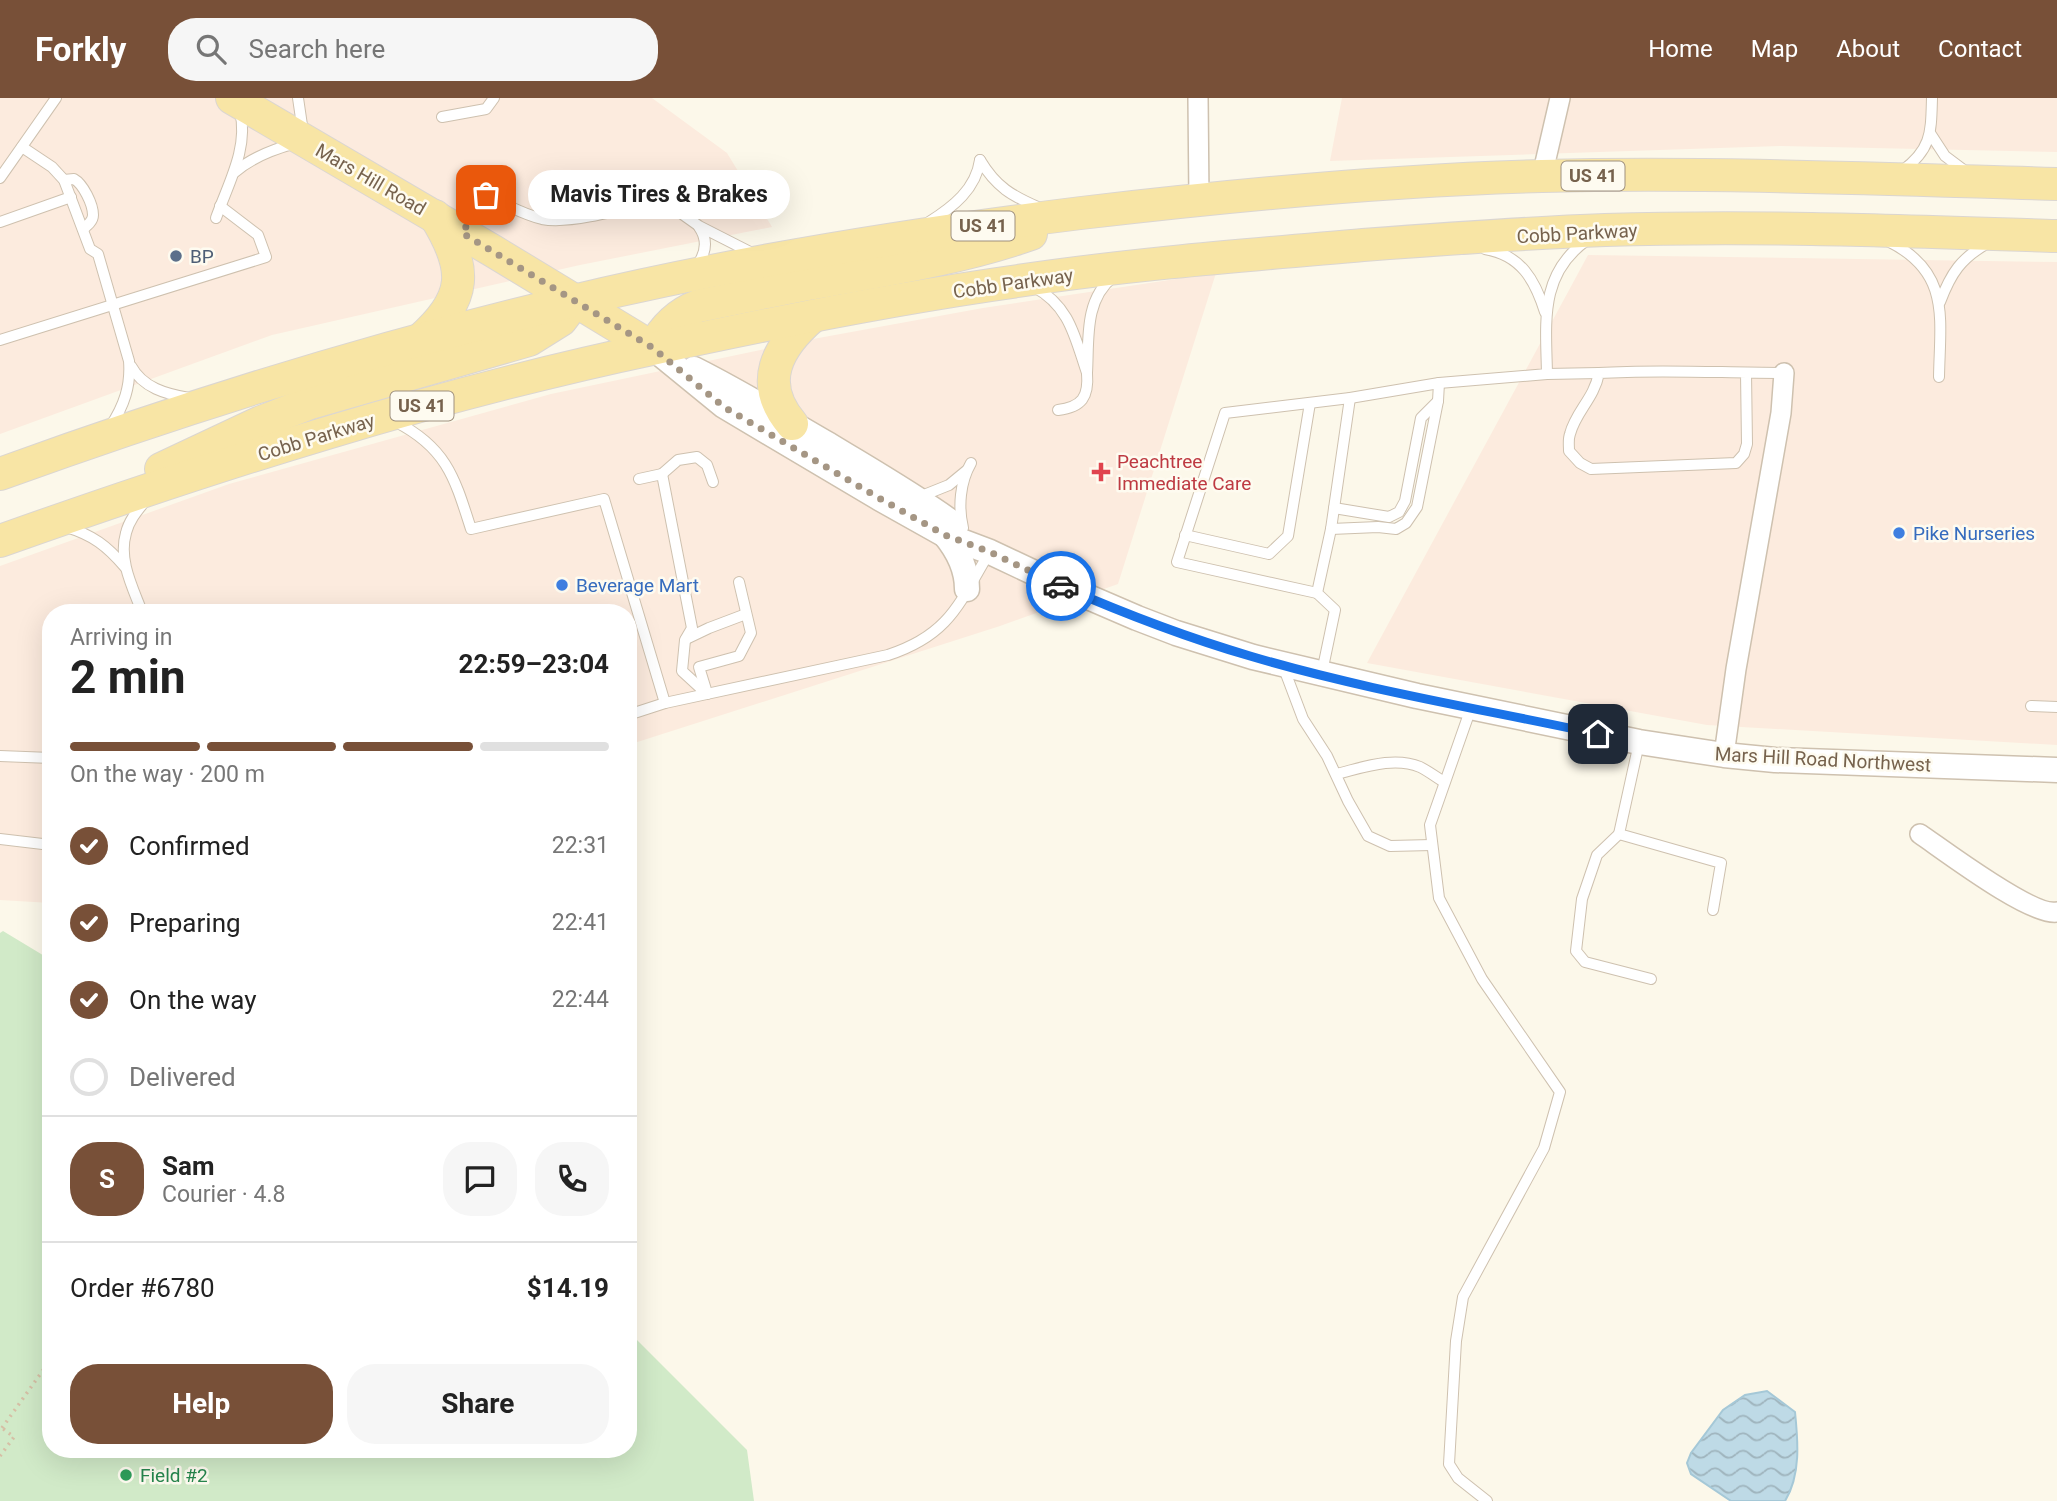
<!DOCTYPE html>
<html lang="en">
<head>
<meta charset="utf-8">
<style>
  body { margin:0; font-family:Roboto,sans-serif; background:#f6f6f6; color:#222; height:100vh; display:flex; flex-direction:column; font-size:26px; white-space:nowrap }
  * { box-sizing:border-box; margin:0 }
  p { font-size:23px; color:#767676 }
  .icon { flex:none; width:38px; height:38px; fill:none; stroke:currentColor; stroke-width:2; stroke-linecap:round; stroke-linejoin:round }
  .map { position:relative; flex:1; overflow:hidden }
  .sheet { position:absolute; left:42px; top:506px; width:595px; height:854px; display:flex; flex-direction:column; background:#fff; border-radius:28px; box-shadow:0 7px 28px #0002 }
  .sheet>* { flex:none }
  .pin { position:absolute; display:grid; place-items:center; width:60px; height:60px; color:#fff; margin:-30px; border-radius:14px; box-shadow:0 4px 10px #0006 }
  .courier { position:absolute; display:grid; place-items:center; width:70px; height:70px; margin:-35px; border:5px solid #1a73e8; border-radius:50%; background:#fff; color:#222; box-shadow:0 2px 9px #0007 }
  .bubble { position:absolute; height:49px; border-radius:24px; background:#fff; box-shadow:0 7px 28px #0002; font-size:23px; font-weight:700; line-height:49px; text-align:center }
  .overview em { font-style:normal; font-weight:700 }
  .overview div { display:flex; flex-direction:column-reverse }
  .overview { display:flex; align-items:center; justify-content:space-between; height:119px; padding:0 28px }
  h1 { font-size:46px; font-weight:700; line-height:52px }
  .bar { display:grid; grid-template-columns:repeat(4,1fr); gap:10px 7px; align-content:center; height:84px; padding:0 28px }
  .bar i { height:9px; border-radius:5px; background:#e0e0e0 }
  .bar .selected { background:#785038 }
  .bar p { grid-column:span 4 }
  .line { display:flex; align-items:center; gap:18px; padding:0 28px; border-top:2px solid #e0e0e0 }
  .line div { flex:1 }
  .round { display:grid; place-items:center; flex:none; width:74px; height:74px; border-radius:28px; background:#f6f6f6 }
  ol { padding:0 28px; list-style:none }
  li { display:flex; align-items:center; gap:21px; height:77px }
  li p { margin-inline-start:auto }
  li .icon { padding:7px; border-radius:50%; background:#785038; color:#fff; stroke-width:4 }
  li:last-child { color:#767676 }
  li i { width:38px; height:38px; border:4px solid #e0e0e0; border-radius:50% }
  .button { display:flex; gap:14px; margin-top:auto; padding:14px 28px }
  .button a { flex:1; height:80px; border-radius:28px; background:#785038; color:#fff; font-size:28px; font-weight:700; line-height:80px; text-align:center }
  .button a+a { background:#f6f6f6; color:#222 }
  header { display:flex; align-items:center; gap:42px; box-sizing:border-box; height:98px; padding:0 35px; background:#785038; color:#fff }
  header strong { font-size:33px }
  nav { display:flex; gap:38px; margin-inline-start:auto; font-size:24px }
  .search { width:490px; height:63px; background:#f6f6f6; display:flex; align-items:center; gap:18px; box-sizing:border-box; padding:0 24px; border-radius:28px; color:#767676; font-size:26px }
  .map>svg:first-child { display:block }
  .commercial { fill:#fcebde }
  .green { fill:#d1eac8 }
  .water { fill:url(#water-waves); stroke:#a5c8d7; stroke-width:2 }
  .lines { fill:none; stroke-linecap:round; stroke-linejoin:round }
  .service-casing { stroke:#cec1af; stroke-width:12 }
  .minor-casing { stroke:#cec1af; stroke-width:22 }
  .tertiary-casing { stroke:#cec1af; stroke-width:27 }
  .primary-casing { stroke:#dbd6d1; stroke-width:34 }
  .path { stroke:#d6bfa5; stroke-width:3.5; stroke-dasharray:2 5; stroke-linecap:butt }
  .service { stroke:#fff; stroke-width:10 }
  .minor { stroke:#fff; stroke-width:19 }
  .tertiary { stroke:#fff; stroke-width:24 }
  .primary { stroke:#f8e5a5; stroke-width:32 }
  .done { stroke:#a59684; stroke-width:7; stroke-dasharray:0 12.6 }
  .route { stroke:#1a73e8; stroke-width:9 }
  .service-dot { fill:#5c6f8a; stroke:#fefbf0; stroke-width:2.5 }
  .health-dot { fill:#e0444e; stroke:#fefbf0; stroke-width:2.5 }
  .shop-dot { fill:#3f7fe0; stroke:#fefbf0; stroke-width:2.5 }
  .leisure-dot { fill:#2e9e5b; stroke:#fefbf0; stroke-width:2.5 }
  .labels { text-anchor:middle; stroke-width:5; stroke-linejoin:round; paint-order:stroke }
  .shield { fill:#fefbf0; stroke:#9f907e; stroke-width:2 }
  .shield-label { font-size:18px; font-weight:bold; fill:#76624d }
  .street-label { font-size:19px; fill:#76624d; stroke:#fefbf0 }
  .service-label { font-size:19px; fill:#4e5e75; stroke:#fefbf0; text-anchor:start }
  .health-label { font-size:19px; fill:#be3a42; stroke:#fefbf0; text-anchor:start }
  .shop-label { font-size:19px; fill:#366cbe; stroke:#fefbf0; text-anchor:start }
  .leisure-label { font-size:19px; fill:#27864d; stroke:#fefbf0; text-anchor:start }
</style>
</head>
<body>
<header>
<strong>Forkly</strong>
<div class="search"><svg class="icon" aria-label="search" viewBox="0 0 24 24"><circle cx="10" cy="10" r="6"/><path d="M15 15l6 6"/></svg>Search here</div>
<nav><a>Home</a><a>Map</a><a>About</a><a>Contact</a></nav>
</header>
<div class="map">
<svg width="2057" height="1403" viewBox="0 0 2057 1403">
  <defs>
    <pattern id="water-waves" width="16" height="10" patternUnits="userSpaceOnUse" patternTransform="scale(1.75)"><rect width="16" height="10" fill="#bedae6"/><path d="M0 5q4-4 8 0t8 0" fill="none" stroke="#9fb4bd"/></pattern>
  </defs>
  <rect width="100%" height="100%" fill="#fcf8ea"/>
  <g class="commercial">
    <path d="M0 0H652L727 55 772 129 580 167 272 237 0 336Z"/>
    <path d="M1342 0H2057V54L1781 48 1330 63Z"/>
    <path d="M1588 157 2057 164V647L1707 627 1367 565Z"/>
    <path d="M1216 175 1118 486 1000 528 628 647V514H51V805L0 802V468L229 386 551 296 813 241 983 210Z"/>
  </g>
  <path class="green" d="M3 833 51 862V1351H628V1233L747 1352 754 1403H0V835Z"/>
  <path class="water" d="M1767 1293 1795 1314C1798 1343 1801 1377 1785 1403H1731L1691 1376 1687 1365 1691 1355 1723 1312 1745 1297Z"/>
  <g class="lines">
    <g class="service-casing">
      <g id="service">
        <path d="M298 0 303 34"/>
        <path d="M442 19 486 11 494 0"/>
        <path d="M1930 35 1945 58 1965 73"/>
        <path d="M22 49 52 69 64 82 90 151 98 156 129 263C131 288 124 308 110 329"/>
        <path d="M980 62C996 89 1012 98 1040 110"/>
        <path d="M1902 73C1932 51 1931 34 1932 0"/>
        <path d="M235 74C252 59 274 51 296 45"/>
        <path d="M0 80 56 0"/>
        <path d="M64 82 74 81C83 86 93 106 93 117 93 123 88 127 83 131"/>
        <path d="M216 120C228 86 249 50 240 13"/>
        <path d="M0 124 71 99"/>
        <path d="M929 124C953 109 976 91 980 62"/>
        <path d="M465 131 486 97C504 106 522 116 542 121 572 127 629 109 661 101L699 128 754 156"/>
        <path d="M1888 143C1951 174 1940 220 1939 279"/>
        <path d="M1485 151C1521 157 1535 182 1545 214"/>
        <path d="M696 169C705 157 709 143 699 129"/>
        <path d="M1034 189C1070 208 1075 240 1087 275 1089 242 1084 202 1113 179"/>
        <path d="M1940 204C1951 175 1961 160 1988 145"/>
        <path d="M0 242 266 159 258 137 220 108"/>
        <path d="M131 268C143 290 166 296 189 300"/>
        <path d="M1746 275 1747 346 1744 356 1736 365 1591 371 1580 365 1569 353C1569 347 1568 341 1570 336 1576 313 1594 301 1599 275 1660 271 1722 275 1784 275"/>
        <path d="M1547 276 1599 275"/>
        <path d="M1058 312C1082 309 1089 299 1087 275"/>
        <path d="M396 324C447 350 455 381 471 431L604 401 665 605"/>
        <path d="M662 376 678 362 697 359 707 367 713 384"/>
        <path d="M639 381 662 376 692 530 685 542 682 573 707 596"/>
        <path d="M919 399 949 387 966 373"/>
        <path d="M1334 410 1389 419 1399 414 1405 403 1421 320 1438 303"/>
        <path d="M66 429C93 437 107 448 125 469"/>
        <path d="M963 430C958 409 960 384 971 365"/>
        <path d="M1331 431 1378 429 1396 431 1406 425 1417 409 1438 303 1439 285"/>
        <path d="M1185 437 1269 456 1288 438 1310 305"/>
        <path d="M1317 495 1177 464 1225 315 1350 300 1439 285 1547 276C1546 224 1539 176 1587 142"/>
        <path d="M142 514C133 490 118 462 126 435 129 422 138 412 146 402"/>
        <path d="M686 541 709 530 746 516"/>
        <path d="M1283 568 1303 621 1327 658 1348 703 1368 738 1390 748 1432 747"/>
        <path d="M1322 574 1335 512 1317 495 1331 431 1350 300"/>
        <path d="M707 595 699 569 739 558 751 535 739 484"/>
        <path d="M2031 608 2057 609"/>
        <path d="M1471 610 1430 727 1439 800 1482 881 1560 994 1544 1050 1463 1199 1456 1243 1449 1366 1458 1380 1487 1403"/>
        <path d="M628 617 665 605 888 557C949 537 959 506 989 455"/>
        <path d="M1639 645 1619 736 1721 765 1713 812"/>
        <path d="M0 658 51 660"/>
        <path d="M1336 676C1362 670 1393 658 1420 669 1428 673 1436 679 1444 684"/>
        <path d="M1619 736 1597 757 1582 801 1576 853 1585 864 1651 881"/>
        <path d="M0 741 51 747"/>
      </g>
    </g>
    <g class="minor-casing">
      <g id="minor">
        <path d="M1198 0 1199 101"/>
        <path d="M1542 78 1560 0"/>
        <path d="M1724 657 1736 571 1781 315 1784 275"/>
        <path d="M1920 736C1945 753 2032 819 2057 814"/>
      </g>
    </g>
    <g class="tertiary-casing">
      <g id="tertiary">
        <path d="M653 250 724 308 879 400 945 437 990 454 1058 486 1137 520 1176 535 1253 559 1417 598 1639 644 1724 657 1775 662 2057 672"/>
        <path d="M694 271C740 294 784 321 829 347 870 372 912 396 951 424"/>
        <path d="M945 437C958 453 967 470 967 491"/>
      </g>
    </g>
    <g class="primary-casing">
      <g id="primary">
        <path d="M232 0 493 153 653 250"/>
        <path d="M420 242C468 200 468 171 435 118"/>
        <path d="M653 250C663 231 677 216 698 208 739 200 779 191 820 184 892 171 962 160 1031 136"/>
        <path d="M792 326C757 285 777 249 813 218"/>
        <path d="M161 371 261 324 310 305 529 242 561 222 576 202"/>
        <path d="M0 376C188 308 379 248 573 203 741 163 911 136 1081 115 1234 97 1388 82 1542 78 1714 74 1885 81 2057 86"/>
        <path d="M0 443C214 367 433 297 656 250 776 224 896 200 1018 183 1132 166 1248 157 1363 147 1443 141 1524 135 1605 132 1755 127 1906 133 2057 138"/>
      </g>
    </g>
    <g class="path">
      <path d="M2 1330 51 1261"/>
      <path d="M0 1358 14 1339 2 1330"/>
    </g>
    <use href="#service" class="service"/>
    <use href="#minor" class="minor"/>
    <use href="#tertiary" class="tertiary"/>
    <use href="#primary" class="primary"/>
  </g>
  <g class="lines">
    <path class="done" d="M486 97 462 135 653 250 724 309 879 400 945 437 990 454 1061 488"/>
    <path class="route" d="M1061 488C1123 515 1185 539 1250 558 1364 592 1482 611 1598 636"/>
  </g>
  <circle class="service-dot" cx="176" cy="158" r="7"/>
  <path class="health-dot" d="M1097.5 363.5h7v7h7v7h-7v7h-7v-7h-7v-7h7z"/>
  <g class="shop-dot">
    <circle cx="1899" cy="435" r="7"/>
    <circle cx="562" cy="487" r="7"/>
  </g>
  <circle class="leisure-dot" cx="126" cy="1377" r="7"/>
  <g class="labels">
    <g class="shield">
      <rect x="1561.5" y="63.5" width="63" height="29" rx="5"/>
      <rect x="951.5" y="113.5" width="63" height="29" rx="5"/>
      <rect x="390.5" y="293.5" width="63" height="29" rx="5"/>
    </g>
    <g class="shield-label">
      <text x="1593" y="84">US 41</text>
      <text x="983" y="134">US 41</text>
      <text x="422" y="314">US 41</text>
    </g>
    <g class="street-label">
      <text transform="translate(371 81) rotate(30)" y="7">Mars Hill Road</text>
      <text transform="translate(1577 135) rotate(-3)" y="7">Cobb Parkway</text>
      <text transform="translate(1013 185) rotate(-8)" y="7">Cobb Parkway</text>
      <text transform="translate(316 339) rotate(-17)" y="7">Cobb Parkway</text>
      <text transform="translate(1823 661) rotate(3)" y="7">Mars Hill Road Northwest</text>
    </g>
    <g class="service-label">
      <text x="190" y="165">BP</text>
    </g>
    <g class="health-label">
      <text x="1117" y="370">Peachtree<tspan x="1117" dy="22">Immediate Care</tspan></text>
    </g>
    <g class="shop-label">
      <text x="1913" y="442">Pike Nurseries</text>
      <text x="576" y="494">Beverage Mart</text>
    </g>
    <g class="leisure-label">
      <text x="140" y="1384">Field #2</text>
    </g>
  </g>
</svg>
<div class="pin" style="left:486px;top:97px;background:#ea580c"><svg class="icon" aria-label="bag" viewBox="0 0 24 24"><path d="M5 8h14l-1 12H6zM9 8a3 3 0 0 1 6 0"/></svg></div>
<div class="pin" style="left:1598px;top:636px;background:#1f2937"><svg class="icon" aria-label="home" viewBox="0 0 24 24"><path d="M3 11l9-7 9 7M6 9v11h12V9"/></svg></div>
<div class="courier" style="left:1061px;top:488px"><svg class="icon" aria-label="car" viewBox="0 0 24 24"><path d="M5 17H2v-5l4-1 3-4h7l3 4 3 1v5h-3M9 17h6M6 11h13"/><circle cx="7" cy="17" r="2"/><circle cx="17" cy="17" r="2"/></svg></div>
<div class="bubble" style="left:528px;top:72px;width:262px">Mavis Tires &amp; Brakes</div>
<section class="sheet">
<div class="overview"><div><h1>2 min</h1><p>Arriving in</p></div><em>22:59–23:04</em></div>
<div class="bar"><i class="selected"></i><i class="selected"></i><i class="selected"></i><i></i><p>On the way · 200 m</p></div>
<ol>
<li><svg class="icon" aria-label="check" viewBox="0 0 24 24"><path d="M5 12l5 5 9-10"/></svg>Confirmed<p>22:31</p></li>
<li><svg class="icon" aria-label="check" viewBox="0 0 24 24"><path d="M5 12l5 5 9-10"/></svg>Preparing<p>22:41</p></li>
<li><svg class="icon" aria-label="check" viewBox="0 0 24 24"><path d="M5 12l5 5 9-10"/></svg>On the way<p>22:44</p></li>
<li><i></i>Delivered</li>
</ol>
<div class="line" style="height:126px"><b class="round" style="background:#785038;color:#fff">S</b><div><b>Sam</b><p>Courier · 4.8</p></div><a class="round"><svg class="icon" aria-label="chat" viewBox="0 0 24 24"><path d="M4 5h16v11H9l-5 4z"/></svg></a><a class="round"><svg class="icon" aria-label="phone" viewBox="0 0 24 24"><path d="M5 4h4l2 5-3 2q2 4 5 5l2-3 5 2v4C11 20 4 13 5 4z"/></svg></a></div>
<div class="line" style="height:91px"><div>Order #6780</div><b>$14.19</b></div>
<div class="button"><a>Help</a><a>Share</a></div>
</section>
</div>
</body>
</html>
